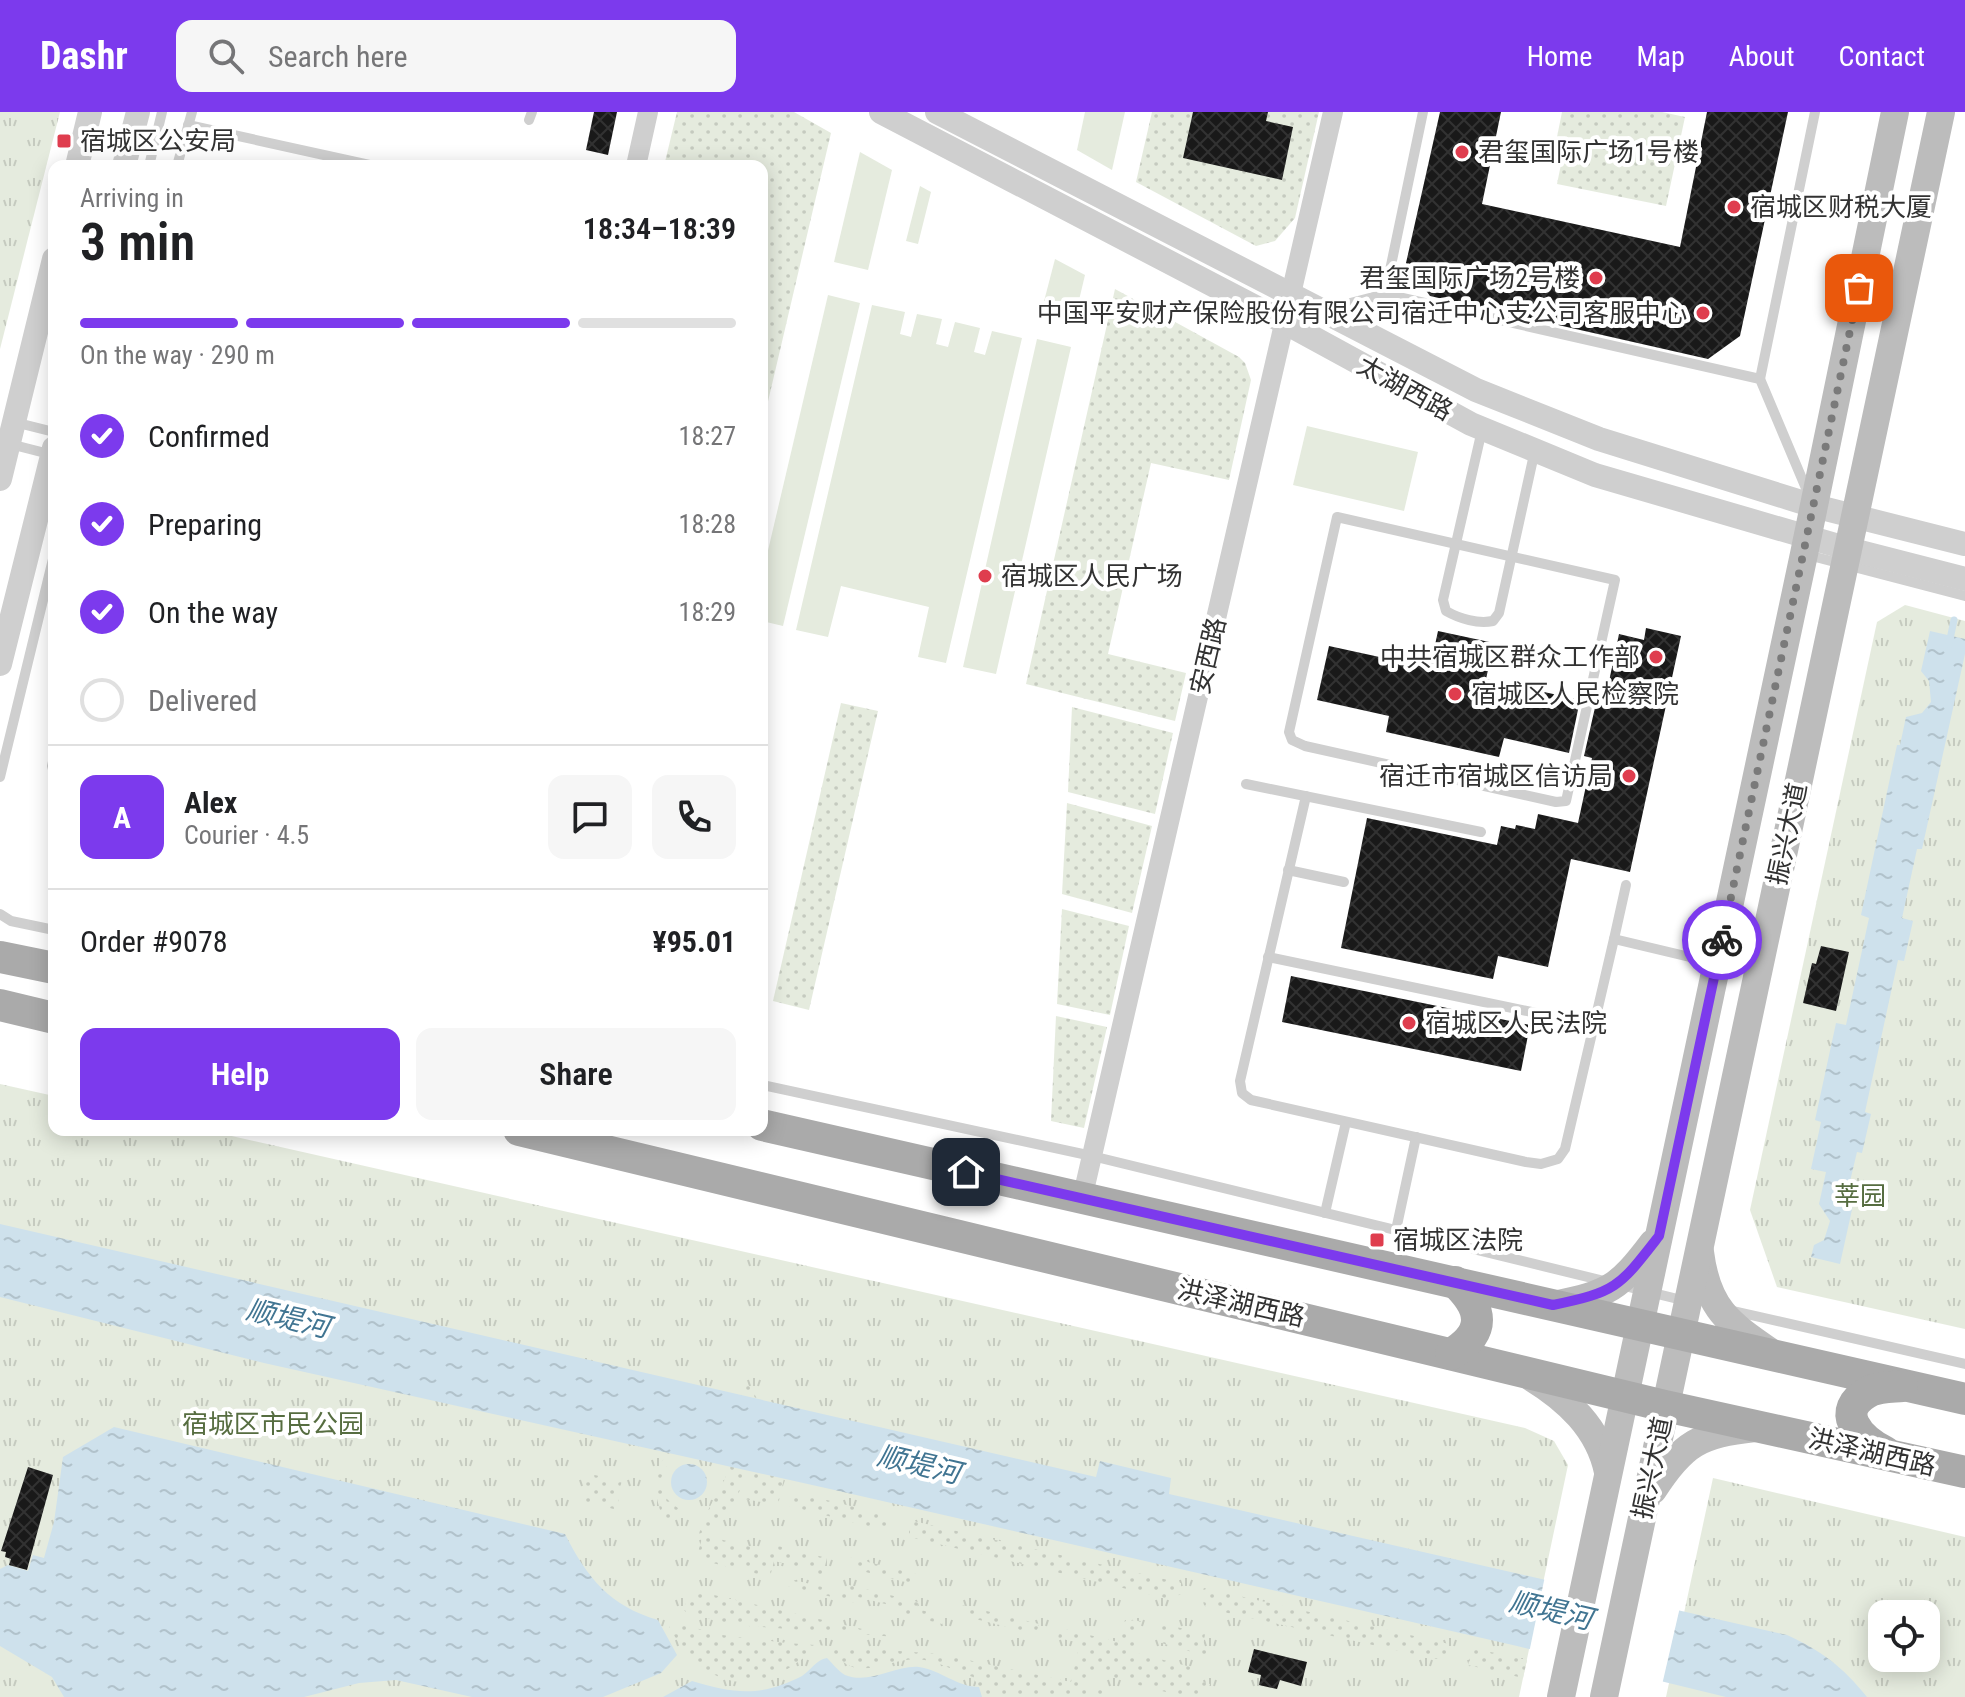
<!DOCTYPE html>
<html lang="en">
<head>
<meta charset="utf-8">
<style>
  body { margin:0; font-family:"Roboto Condensed","Noto Sans SC",sans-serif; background:#f6f6f6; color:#202124; height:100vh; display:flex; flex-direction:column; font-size:30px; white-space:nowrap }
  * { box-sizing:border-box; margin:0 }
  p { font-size:26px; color:#757577 }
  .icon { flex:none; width:44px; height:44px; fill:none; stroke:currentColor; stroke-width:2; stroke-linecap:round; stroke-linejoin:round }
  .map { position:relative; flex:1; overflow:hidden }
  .panel { position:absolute; left:48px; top:48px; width:720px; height:976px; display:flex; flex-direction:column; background:#fff; border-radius:16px; box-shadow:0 4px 20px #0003 }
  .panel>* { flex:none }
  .tools { position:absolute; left:1868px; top:1488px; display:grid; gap:16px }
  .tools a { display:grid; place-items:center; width:72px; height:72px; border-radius:16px; background:#fff; box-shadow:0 4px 20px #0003; font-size:40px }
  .pin { position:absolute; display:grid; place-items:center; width:68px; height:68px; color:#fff; margin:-34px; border-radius:16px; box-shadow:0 4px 12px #0006 }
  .courier { position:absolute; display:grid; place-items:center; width:80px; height:80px; margin:-40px; border:6px solid #7c3aed; border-radius:50%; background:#fff; color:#222; box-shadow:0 2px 10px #0007 }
  .summary em { font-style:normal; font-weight:600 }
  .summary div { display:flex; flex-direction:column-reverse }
  .summary { display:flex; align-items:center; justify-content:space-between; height:136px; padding:0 32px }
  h1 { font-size:52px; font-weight:600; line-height:60px }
  .bar { display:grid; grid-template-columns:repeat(4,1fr); gap:12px 8px; align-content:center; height:96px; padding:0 32px }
  .bar i { height:10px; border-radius:6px; background:#e0e0e0 }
  .bar .active { background:#7c3aed }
  .bar p { grid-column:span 4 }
  .line { display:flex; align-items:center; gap:20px; padding:0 32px; border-top:2px solid #e0e0e0 }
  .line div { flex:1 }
  .round { display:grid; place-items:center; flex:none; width:84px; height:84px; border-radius:16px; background:#f6f6f6 }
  ol { padding:0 32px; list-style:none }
  li { display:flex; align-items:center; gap:24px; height:88px }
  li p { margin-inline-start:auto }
  li .icon { padding:8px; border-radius:50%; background:#7c3aed; color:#fff; stroke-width:4 }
  li:last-child { color:#757577 }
  li i { width:44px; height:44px; border:4px solid #e0e0e0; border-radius:50% }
  .cta { display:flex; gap:16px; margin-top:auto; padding:16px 32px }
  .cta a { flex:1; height:92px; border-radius:16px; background:#7c3aed; color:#fff; font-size:32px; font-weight:600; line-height:92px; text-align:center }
  .cta a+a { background:#f6f6f6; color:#202124 }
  header { display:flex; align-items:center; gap:48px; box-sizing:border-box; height:112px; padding:0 40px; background:#7c3aed; color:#fff }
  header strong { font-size:38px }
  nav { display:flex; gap:44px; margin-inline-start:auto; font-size:28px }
  .search { width:560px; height:72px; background:#f6f6f6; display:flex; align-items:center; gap:20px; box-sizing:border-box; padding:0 28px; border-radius:16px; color:#757577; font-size:30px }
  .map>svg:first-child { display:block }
  .grass { fill:#e5ebde }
  .park { fill:url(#park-tufts); fill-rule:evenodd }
  .garden { fill:url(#garden-dots) }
  .water { fill:url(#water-ripples) }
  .pier { fill:#fff }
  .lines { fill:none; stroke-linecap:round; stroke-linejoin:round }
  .stream { stroke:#cee1ec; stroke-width:7 }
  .building { fill:url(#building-cross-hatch) }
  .service { stroke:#cfcfcf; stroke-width:10 }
  .minor { stroke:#cfcfcf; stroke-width:20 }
  .tertiary { stroke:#cfcfcf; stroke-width:24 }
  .secondary { stroke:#bcbcbc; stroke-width:28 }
  .primary { stroke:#aaa; stroke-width:32 }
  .done { stroke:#7a7a7a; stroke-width:8; stroke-dasharray:0 14.4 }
  .route { stroke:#7c3aed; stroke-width:10 }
  .poi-dot { fill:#df3d4e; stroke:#fff; stroke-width:3 }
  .labels { text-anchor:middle; stroke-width:8; stroke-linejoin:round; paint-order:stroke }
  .poi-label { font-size:26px; fill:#323232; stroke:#fff; text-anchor:start }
  .street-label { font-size:26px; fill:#323232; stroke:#fff }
  .park-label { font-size:26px; fill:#566d40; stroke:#fff }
  .water-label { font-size:28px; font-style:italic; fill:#417592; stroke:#fff }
</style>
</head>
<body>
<header>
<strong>Dashr</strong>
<div class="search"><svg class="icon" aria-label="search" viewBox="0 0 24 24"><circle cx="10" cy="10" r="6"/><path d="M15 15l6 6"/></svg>Search here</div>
<nav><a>Home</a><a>Map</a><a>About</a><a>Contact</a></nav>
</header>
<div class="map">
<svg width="1965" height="1585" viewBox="0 0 1965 1585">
  <defs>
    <pattern id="park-tufts" width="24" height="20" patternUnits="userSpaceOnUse" patternTransform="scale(2)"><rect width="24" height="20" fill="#e5ebde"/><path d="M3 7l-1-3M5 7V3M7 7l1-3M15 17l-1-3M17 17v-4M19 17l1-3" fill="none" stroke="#c5cabf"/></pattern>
    <pattern id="garden-dots" width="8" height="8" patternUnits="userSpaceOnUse" patternTransform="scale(2)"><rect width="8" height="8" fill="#e5ebde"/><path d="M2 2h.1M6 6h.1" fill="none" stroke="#c5cabf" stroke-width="1.8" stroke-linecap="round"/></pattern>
    <pattern id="water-ripples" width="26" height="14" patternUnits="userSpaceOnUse" patternTransform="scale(2)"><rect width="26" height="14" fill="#cee1ec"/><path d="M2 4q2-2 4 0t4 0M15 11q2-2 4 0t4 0" fill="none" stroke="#b1c2cb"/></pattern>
    <pattern id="building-cross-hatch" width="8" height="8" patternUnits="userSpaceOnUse" patternTransform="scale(2)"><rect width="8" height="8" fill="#191919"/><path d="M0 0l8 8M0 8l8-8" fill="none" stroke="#323232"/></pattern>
  </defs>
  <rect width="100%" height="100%" fill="#fff"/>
  <g class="grass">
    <path d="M1085 0H1125L1112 58 1077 38Z"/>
    <path d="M860 40 892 58 868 158 834 150Z"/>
    <path d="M920 74 931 80 918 132 906 129Z"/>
    <path d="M1055 147 1085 163 1075 205 1042 197Z"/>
    <path d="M828 183 860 191 783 514 762 509V464Z"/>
    <path d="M872 193 905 200 900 222 911 225 917 202 942 207 936 232 948 235 955 210 980 216 974 240 985 243 992 219 1022 226 946 551 918 545 929 495 841 474 828 525 796 518Z"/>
    <path d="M1037 227 1071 235 996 562 963 555Z"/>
    <path d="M1307 314 1418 340 1404 399 1293 373Z"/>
  </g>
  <g class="park">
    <path d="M0 0H60L0 237Z"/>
    <path d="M1905 493 1965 509V1217L1777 1175 1750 1098 1877 510Z"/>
    <path d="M0 972 54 984V1018H205L1525 1316 1554 1329 1568 1353 1519 1585H0Z"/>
    <path d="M1713 1366 1965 1425V1585H1666ZM1882 1502H1926V1546H1882Z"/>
  </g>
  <g class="garden">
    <path d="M677 0H794L831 21 762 315V54H664Z"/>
    <path d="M1152 0H1319L1295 106 1275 129 1256 134 1136 70Z"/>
    <path d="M1562 0H1662L1685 5 1666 94 1557 72 1566 28 1557 25Z"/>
    <path d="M1115 177 1239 245 1245 251 1251 268 1229 368 1151 351 1108 542 1186 561 1175 609 1026 572Z"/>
    <path d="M841 591 878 599 809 898 773 889Z"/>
    <path d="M1072 595 1173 621 1155 702 1068 680Z"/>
    <path d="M1067 691 1152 714 1132 801 1062 782Z"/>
    <path d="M1062 797 1129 814 1110 903 1057 892Z"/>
    <path d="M1056 904 1107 915 1084 1016 1051 1009Z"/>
    <path d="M747 1272C753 1278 760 1290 760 1299 761 1305 758 1312 757 1318 752 1355 737 1405 699 1422 710 1380 743 1364 727 1313Z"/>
    <path d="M671 1337 687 1342 673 1345C657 1366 654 1380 678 1396L673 1411 662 1404C653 1375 650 1362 671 1337Z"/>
    <path d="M755 1355 785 1362 778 1393 744 1387 750 1378Z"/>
    <path d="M590 1362 622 1369 617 1384 622 1399 581 1389 584 1367Z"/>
    <path d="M794 1380 887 1403V1415L879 1417 789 1394Z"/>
    <path d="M909 1408 1181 1471V1482L1169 1487 909 1425Z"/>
    <path d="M703 1423 775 1441 778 1434 827 1446 822 1466 816 1465 817 1459 774 1449 770 1465 696 1447Z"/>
    <path d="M848 1445 916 1462 913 1472 846 1455Z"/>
    <path d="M790 1467 847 1481 849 1473 918 1490 917 1497 944 1504 942 1512 906 1503 905 1497 858 1485 856 1491 788 1474Z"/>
    <path d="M1204 1476 1449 1532 1448 1544 1436 1547 1210 1497 1204 1493 1201 1482Z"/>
    <path d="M692 1478 897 1525 736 1513 687 1501 684 1498 688 1479Z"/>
    <path d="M962 1493 1039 1512 1036 1522 959 1503Z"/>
    <path d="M1125 1508 1141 1509 1132 1540 1195 1556 1193 1567 1210 1572 1206 1585C1168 1585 1126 1568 1088 1558L1083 1573 1125 1585H984L973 1565C954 1559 935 1547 914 1547 896 1548 876 1558 858 1556 843 1555 835 1539 820 1537 801 1545 789 1560 766 1567 732 1578 697 1559 679 1531 675 1524 669 1518 668 1509L722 1523 787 1531 940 1542 1071 1570 1080 1531 1058 1526 1060 1516 1118 1530Z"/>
    <path d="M1160 1511 1205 1522 1203 1534 1207 1540 1206 1544 1158 1530 1161 1523 1157 1521Z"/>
    <path d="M1472 1536 1527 1548 1523 1566 1468 1553Z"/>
  </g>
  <g class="water">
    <path d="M1930 519 1965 527V542L1922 737H1917L1902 806 1913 809 1904 849 1898 848 1865 1000 1871 1002 1862 1041 1857 1040 1847 1082 1855 1084 1840 1152 1811 1145 1814 1133 1824 1128 1830 1109 1819 1092 1826 1060 1811 1057 1821 1010 1815 1008 1836 911 1846 913 1869 806 1861 803 1897 633H1900L1906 605 1922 601 1931 590 1929 569 1921 559Z"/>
    <path d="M0 1112 1096 1365 1100 1349 1171 1366 1169 1382 1787 1523C1822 1539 1843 1555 1867 1585H1726L1517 1534 830 1377 264 1251 0 1185Z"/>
    <path d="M114 1315 565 1422C587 1466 610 1494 658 1508L677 1543 661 1561 603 1585H472L396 1568 359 1571 304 1585H64L52 1565 0 1534V1457L8 1453 28 1459 33 1443 44 1446 54 1410 63 1345Z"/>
    <circle cx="689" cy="1370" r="18"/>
    <path d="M827 1546C832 1551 839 1560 845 1563 870 1573 895 1553 919 1555 941 1558 957 1575 979 1575L982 1585H663L692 1569C735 1582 761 1585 802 1564 811 1558 816 1548 827 1546Z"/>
  </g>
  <path class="pier" d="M1545 1464 1680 1495 1662 1573 1529 1541Z"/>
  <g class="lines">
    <path class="stream" d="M1949 532 1954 508"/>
  </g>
  <g class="building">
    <path d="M594 0H617L608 43 586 38Z"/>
    <path d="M1193 0H1268L1266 9 1293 15 1282 68 1183 46Z"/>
    <path d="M1440 0H1501L1482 92 1680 135 1707 0H1788L1740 224 1708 247 1430 184 1406 151Z"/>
    <path d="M1646 516 1681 524 1630 760 1571 747 1548 855 1498 844 1493 867 1341 836 1367 706 1497 733 1501 714 1515 717 1516 713 1535 717 1538 702 1578 711 1592 646 1584 644 1596 591 1604 593 1619 522 1644 528Z"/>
    <path d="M1438 519 1494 531 1486 567 1580 588 1569 641 1504 626 1499 645 1386 620 1389 604 1317 588 1329 534 1430 556Z"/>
    <path d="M1821 834 1849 840 1836 899 1803 891 1812 851 1816 852Z"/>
    <path d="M1291 864 1530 913 1521 959 1282 910Z"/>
    <path d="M28 1355 53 1363 27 1458 9 1453 11 1447 5 1445 6 1440 1 1439Z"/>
    <path d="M1254 1537 1307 1550 1301 1574 1280 1568 1277 1577 1259 1573 1261 1563 1248 1560Z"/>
  </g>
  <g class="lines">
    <g class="service">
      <path d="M529 8 532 0"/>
      <path d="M188 13 374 54"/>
      <path d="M149 54 162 0"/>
      <path d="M177 54 192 0"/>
      <path d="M1385 182 1423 0"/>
      <path d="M1327 197 1385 182 1760 267 1808 381"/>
      <path d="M1760 267 1815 0"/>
      <path d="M14 310 54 320"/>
      <path d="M1482 318 1443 488 1446 499C1460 507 1478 512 1493 509L1499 501 1535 338"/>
      <path d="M10 332 53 343"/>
      <path d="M1337 405 1615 468 1566 689 1556 690 1305 634 1292 628 1289 620Z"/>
      <path d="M1804 442 1965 484"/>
      <path d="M54 645 52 654 54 661"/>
      <path d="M0 665 54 443"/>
      <path d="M1246 672 1481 720"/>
      <path d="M1306 684 1240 969 1242 981 1251 988 1526 1050 1541 1052 1558 1047 1565 1037 1614 827 1715 851"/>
      <path d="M1288 758 1344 770"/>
      <path d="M0 802 11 809 54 818"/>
      <path d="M1614 827 1626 773"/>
      <path d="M1268 845 1594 913"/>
      <path d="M762 973 1092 1044 1686 1189"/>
      <path d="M1325 1101 1346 1010"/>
      <path d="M1396 1118 1416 1025"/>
      <path d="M1729 1198 1965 1252"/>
    </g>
    <g class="minor">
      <path d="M636 54 648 0"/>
      <path d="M1082 1087 1333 0"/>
    </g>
    <g class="tertiary">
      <path d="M881 0 1286 211 1471 312 1595 363 1849 437 1965 467"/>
      <path d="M937 0 1476 278 1599 327 1814 394 1965 432"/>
      <path d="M77 54 90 0"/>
      <path d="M124 54 138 0"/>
      <path d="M0 367 54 147"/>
      <path d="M0 552 54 336"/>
    </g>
    <g class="secondary">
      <path d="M1700 1140C1707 1196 1728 1211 1772 1241"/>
      <path d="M1554 1193C1609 1182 1619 1176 1653 1131"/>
      <path d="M1531 1265C1567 1287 1599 1316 1608 1360"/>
      <path d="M1653 1378C1683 1331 1700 1322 1755 1316"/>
      <path d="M1561 1585 1804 442 1895 0"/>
      <path d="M1604 1585 1941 0"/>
    </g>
    <g class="primary">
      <path d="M0 845 54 856"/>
      <path d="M0 893 54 906"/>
      <path d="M762 1013 1965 1287"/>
      <path d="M519 1018 1665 1294 1965 1360"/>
      <path d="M1451 1242C1487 1220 1483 1197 1455 1170"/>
      <path d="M1885 1340C1860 1327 1832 1299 1870 1279 1879 1275 1893 1275 1902 1274"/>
    </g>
  </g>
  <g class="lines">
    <path class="done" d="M1722 828 1859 176"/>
    <path class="route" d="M966 1060 1553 1193C1617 1180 1620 1174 1659 1124L1722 828"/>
  </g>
  <g class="poi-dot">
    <rect x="56" y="21" width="16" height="16" rx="4"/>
    <circle cx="1462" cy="40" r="8"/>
    <circle cx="1734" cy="95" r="8"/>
    <circle cx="1596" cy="166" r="8"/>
    <circle cx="1703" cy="201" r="8"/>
    <circle cx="985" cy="464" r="8"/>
    <circle cx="1656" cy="545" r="8"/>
    <circle cx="1455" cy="582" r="8"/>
    <circle cx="1629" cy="664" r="8"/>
    <circle cx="1409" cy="911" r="8"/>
    <rect x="1369" y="1120" width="16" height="16" rx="4"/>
  </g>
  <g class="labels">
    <g class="poi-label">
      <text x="80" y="38">宿城区公安局</text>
      <text x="1478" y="49">君玺国际广场1号楼</text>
      <text x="1750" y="104">宿城区财税大厦</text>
      <text x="1580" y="175" text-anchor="end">君玺国际广场2号楼</text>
      <text x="1687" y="210" text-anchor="end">中国平安财产保险股份有限公司宿迁中心支公司客服中心</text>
      <text x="1001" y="473">宿城区人民广场</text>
      <text x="1640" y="554" text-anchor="end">中共宿城区群众工作部</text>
      <text x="1471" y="591">宿城区人民检察院</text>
      <text x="1613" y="673" text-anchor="end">宿迁市宿城区信访局</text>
      <text x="1425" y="920">宿城区人民法院</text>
      <text x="1393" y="1137">宿城区法院</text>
    </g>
    <g class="street-label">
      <text transform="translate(1405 276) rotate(29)" y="9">太湖西路</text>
      <text transform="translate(1208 544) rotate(-77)" y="9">安西路</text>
      <text transform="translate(1787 722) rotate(-78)" y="9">振兴大道</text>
      <text transform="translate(1241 1191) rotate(13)" y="9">洪泽湖西路</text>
      <text transform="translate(1872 1340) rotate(13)" y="9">洪泽湖西路</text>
      <text transform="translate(1652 1356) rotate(-78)" y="9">振兴大道</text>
    </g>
    <g class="park-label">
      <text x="1860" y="1093">莘园</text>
      <text x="273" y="1321">宿城区市民公园</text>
    </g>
    <g class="water-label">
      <text transform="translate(288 1206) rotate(13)" y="10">顺堤河</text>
      <text transform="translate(919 1352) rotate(13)" y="10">顺堤河</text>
      <text transform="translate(1551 1498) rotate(13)" y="10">顺堤河</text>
    </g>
  </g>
</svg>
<div class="tools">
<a><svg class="icon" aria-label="locate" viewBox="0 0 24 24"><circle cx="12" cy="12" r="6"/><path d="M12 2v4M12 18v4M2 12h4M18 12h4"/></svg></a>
</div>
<div class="pin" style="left:1859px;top:176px;background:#ea580c"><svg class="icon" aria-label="bag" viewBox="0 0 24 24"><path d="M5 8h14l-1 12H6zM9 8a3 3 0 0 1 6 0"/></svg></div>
<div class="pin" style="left:966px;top:1060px;background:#1f2937"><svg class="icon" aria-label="home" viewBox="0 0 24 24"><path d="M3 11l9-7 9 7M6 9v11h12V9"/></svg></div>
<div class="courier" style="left:1722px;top:828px"><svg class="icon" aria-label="bike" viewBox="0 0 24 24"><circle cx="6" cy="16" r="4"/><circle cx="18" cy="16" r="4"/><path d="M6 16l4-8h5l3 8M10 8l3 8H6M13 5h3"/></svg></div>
<section class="panel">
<div class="summary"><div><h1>3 min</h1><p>Arriving in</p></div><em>18:34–18:39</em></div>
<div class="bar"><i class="active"></i><i class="active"></i><i class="active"></i><i></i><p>On the way · 290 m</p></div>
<ol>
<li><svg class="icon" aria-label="check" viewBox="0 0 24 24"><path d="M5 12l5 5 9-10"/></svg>Confirmed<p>18:27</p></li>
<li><svg class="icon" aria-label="check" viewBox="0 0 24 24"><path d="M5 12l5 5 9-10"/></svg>Preparing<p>18:28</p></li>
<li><svg class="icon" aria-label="check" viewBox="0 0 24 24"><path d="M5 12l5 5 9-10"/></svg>On the way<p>18:29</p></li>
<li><i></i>Delivered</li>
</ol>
<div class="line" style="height:144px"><b class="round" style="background:#7c3aed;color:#fff">A</b><div><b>Alex</b><p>Courier · 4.5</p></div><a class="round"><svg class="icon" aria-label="chat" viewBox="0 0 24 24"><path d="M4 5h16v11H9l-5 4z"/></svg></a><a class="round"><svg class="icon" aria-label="phone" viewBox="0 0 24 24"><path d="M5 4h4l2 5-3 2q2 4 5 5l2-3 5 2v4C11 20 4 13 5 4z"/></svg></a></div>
<div class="line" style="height:104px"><div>Order #9078</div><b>¥95.01</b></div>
<div class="cta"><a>Help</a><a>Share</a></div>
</section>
</div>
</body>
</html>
